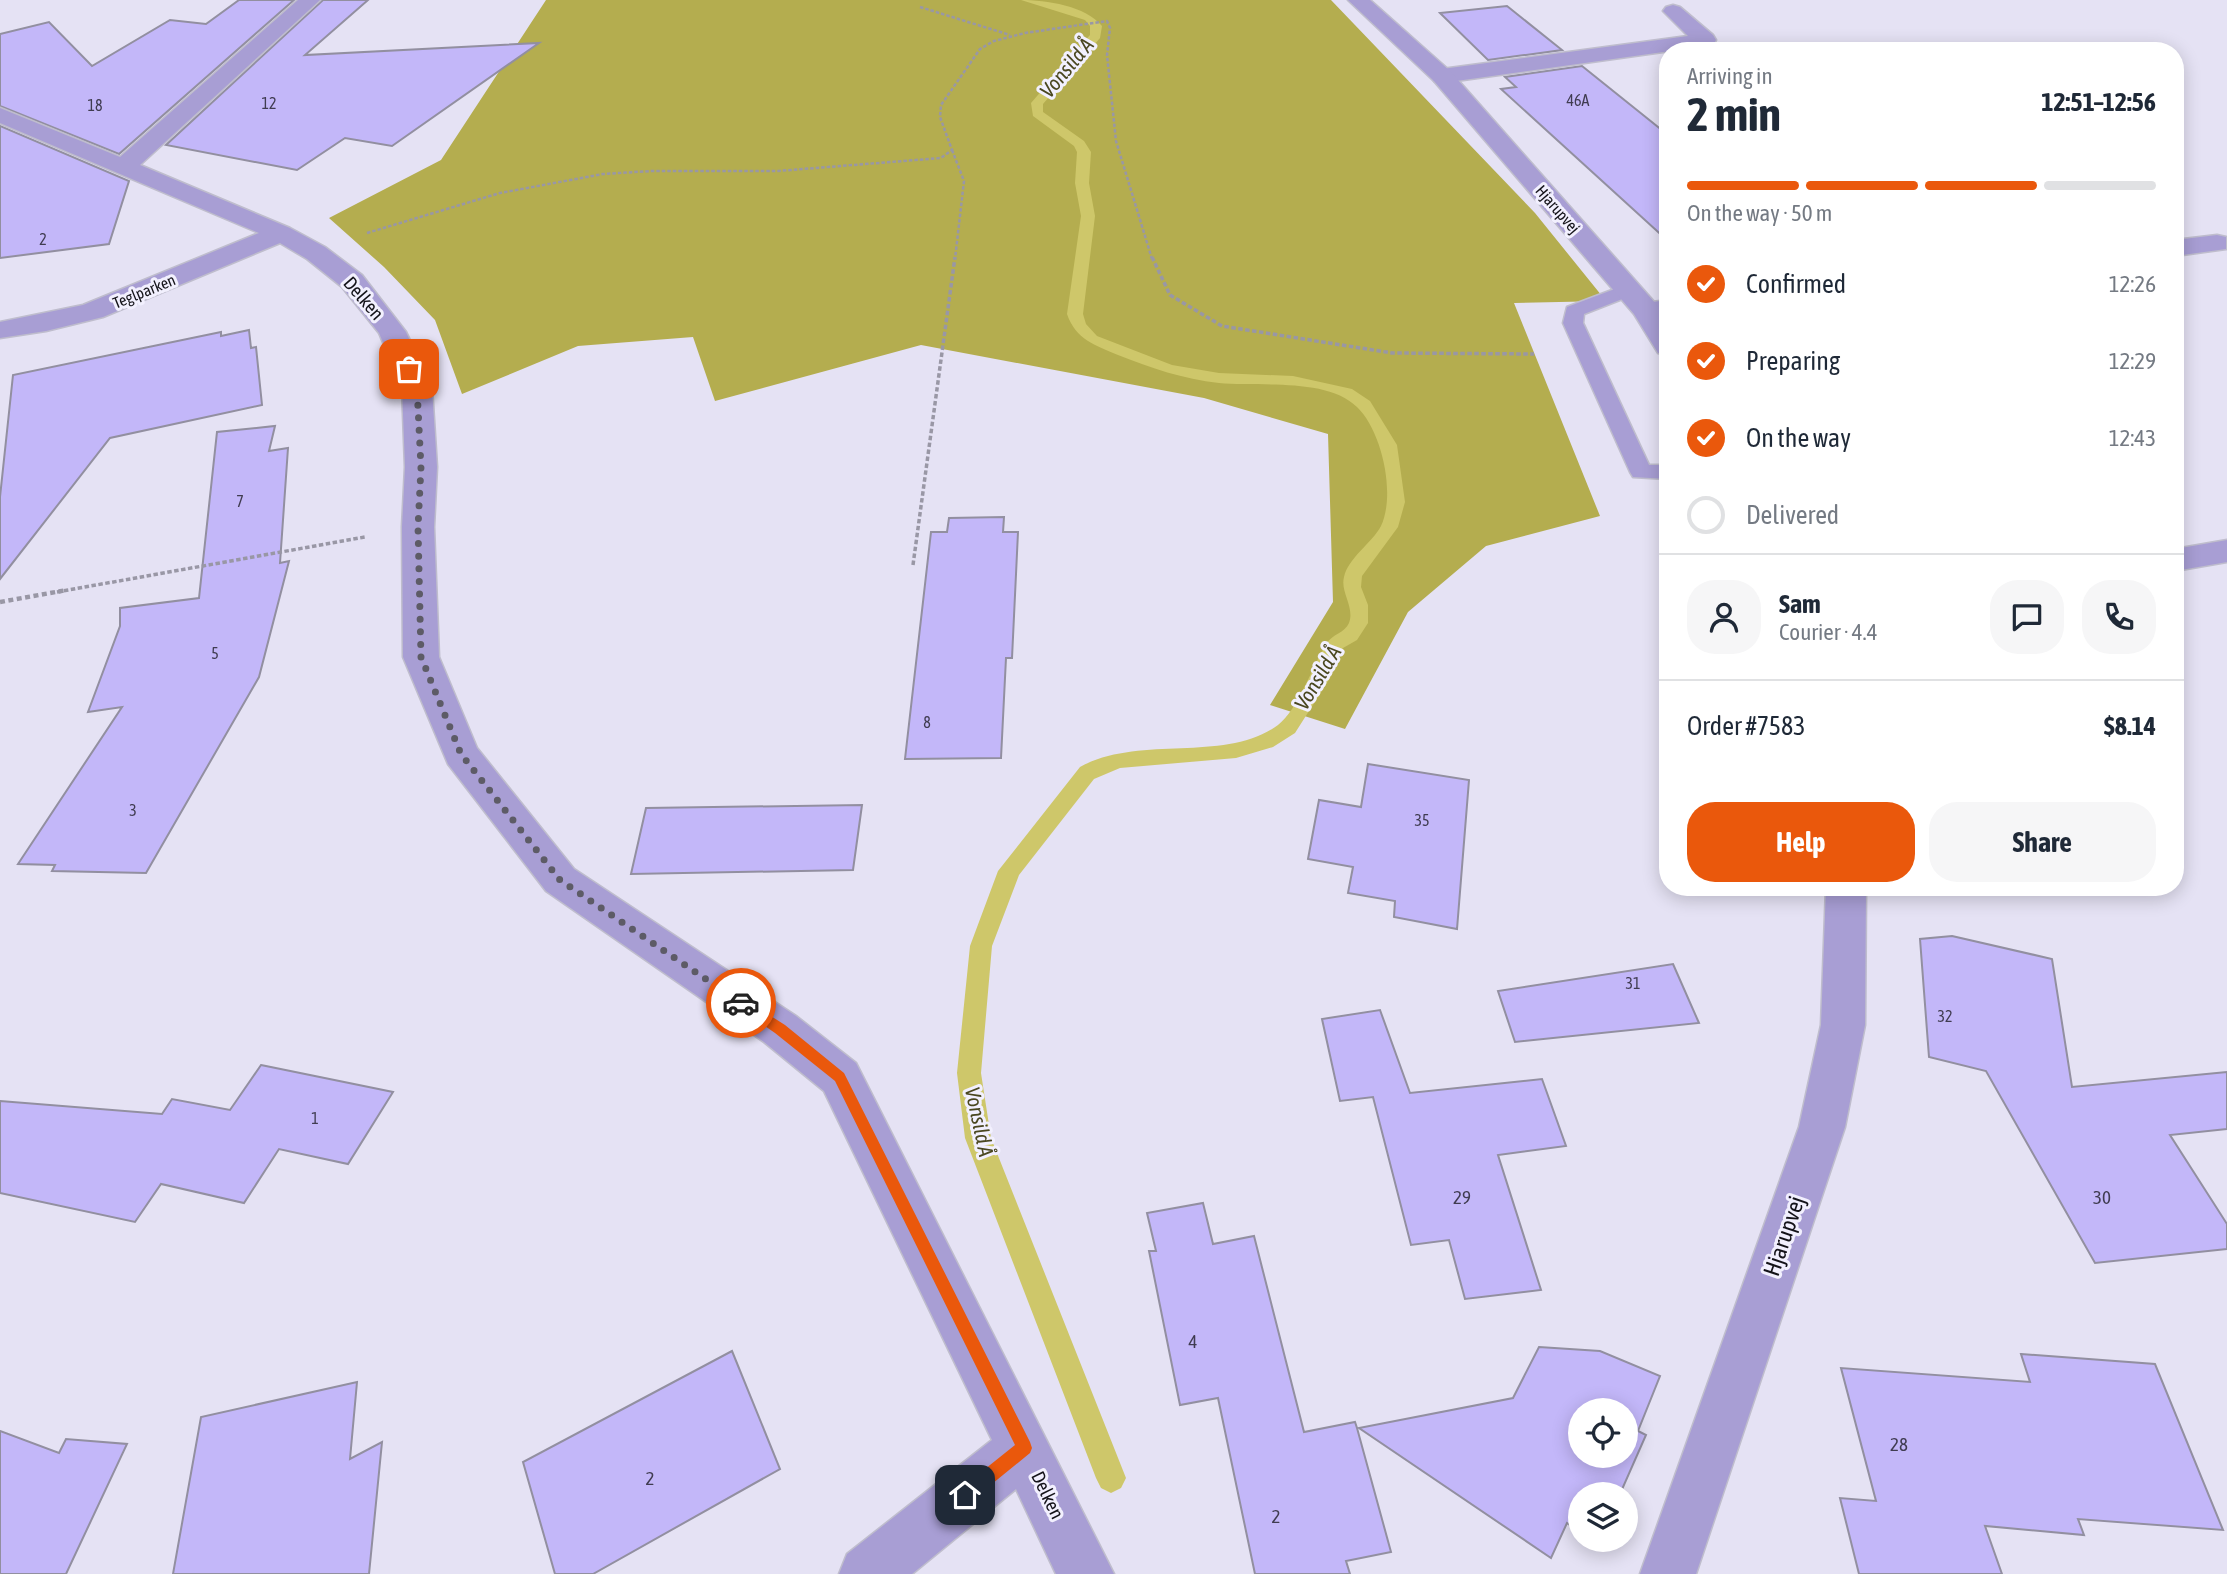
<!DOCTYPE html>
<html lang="en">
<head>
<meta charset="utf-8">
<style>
  body { margin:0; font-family:"Asap Condensed",sans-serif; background:#f6f6f7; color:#1f2937; height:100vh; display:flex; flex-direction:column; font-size:26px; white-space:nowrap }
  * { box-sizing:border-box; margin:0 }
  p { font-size:23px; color:#747a83 }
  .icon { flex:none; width:38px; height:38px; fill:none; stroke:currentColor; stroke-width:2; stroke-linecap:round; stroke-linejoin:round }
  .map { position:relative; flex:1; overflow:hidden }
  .panel { position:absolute; left:1659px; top:42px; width:525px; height:854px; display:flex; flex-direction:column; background:#fff; border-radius:28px; box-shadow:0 4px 18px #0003 }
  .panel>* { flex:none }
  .tools { position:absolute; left:1568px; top:1398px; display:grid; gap:14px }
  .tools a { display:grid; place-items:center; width:70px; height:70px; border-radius:50%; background:#fff; box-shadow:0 4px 18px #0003; font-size:35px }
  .pin { position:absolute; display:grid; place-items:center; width:60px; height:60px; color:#fff; margin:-30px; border-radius:14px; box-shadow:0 4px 10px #0006 }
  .courier { position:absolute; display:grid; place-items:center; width:70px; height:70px; margin:-35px; border:5px solid #ea580c; border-radius:50%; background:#fff; color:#222; box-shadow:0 2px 9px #0007 }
  .overview em { font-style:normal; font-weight:700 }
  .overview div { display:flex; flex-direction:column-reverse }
  .overview { display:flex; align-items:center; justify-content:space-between; height:119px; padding:0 28px }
  h1 { font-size:46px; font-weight:700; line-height:52px }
  .bar { display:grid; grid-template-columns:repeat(4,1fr); gap:10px 7px; align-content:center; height:84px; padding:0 28px }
  .bar i { height:9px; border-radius:5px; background:#e0e1e3 }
  .bar .selected { background:#ea580c }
  .bar p { grid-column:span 4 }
  .line { display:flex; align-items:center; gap:18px; padding:0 28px; border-top:2px solid #e0e1e3 }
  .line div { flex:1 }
  .round { display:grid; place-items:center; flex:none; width:74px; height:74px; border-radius:28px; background:#f6f6f7 }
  ol { padding:0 28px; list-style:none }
  li { display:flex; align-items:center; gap:21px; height:77px }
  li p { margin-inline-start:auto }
  li .icon { padding:7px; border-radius:50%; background:#ea580c; color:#fff; stroke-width:4 }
  li:last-child { color:#747a83 }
  li i { width:38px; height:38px; border:4px solid #e0e1e3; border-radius:50% }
  .primary-button { display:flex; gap:14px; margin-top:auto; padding:14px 28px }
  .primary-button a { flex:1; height:80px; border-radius:28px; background:#ea580c; color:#fff; font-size:28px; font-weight:700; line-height:80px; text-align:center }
  .primary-button a+a { background:#f6f6f7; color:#1f2937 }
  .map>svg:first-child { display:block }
  .forest { fill:#b4ad4f }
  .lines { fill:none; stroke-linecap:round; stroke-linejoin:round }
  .stream { fill:#cec76a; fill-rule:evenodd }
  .building { fill:#c3b7f9; stroke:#928fa0; stroke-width:2; fill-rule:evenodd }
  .service-casing { stroke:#bfbdcd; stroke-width:3 }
  .minor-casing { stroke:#bfbdcd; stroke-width:3 }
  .tertiary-casing { stroke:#bfbdcd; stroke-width:3 }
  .path-far2 { stroke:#9997a5; stroke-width:2.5; stroke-dasharray:3.5 2; stroke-linecap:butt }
  .path-far1 { stroke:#9997a5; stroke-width:3.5; stroke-dasharray:4.5 2.5; stroke-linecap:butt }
  .path { stroke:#9997a5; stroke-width:4.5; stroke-dasharray:5 3.5; stroke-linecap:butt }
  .service { fill:#a89ed4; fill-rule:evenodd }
  .minor { fill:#a89ed4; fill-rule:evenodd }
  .tertiary { fill:#a89ed4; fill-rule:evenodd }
  .route { fill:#ea580c }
  .done { stroke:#5d5b66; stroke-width:7; stroke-dasharray:0 12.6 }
  .labels { text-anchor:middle; stroke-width:6; stroke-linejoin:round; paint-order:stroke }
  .number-label { font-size:16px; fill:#403c51 }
  .far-street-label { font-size:16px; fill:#141319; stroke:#f2f0fe }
  .street-label { font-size:19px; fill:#141319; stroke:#f2f0fe }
  .near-number-label { font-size:19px; fill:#403c51 }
  .water-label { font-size:21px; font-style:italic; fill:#4a4720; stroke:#f2f0fe }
  .near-street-label { font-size:23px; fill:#141319; stroke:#f2f0fe }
</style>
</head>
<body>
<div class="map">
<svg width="2227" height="1574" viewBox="0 0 2227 1574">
  <rect width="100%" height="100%" fill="#e5e2f4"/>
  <path class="forest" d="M546 0H1331L1535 213 1606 301 1514 303 1600 516 1486 546 1408 612 1345 729 1270 705 1333 602 1328 434 1204 398 921 345 715 401 693 337 578 346 462 394 435 320 384 267 329 218 441 160Z"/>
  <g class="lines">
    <path class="stream" d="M1021 0C1046 0 1086 6 1102 26L1100 38 1043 104V112L1084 141 1091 152 1089 183 1095 216 1083 314 1086 324 1097 336 1172 365 1219 373 1293 376 1352 389 1370 401 1397 445 1405 502 1398 527 1362 576 1361 587 1368 605V623L1357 640 1343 648 1330 678 1295 733 1273 747 1236 758 1120 768 1094 779 1019 875 992 946 981 1073 991 1138 1126 1478 1121 1488 1111 1493 1101 1488 1096 1478 965 1138 957 1073 970 946 998 871 1080 767C1140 734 1225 764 1278 725 1298 710 1313 665 1326 644 1332 634 1345 633 1349 623 1355 607 1340 592 1344 577 1348 558 1372 543 1381 526 1396 494 1382 431 1357 407 1327 377 1258 387 1219 383 1183 379 1151 368 1118 355 1095 345 1076 340 1067 314L1081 216 1075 183 1077 152 1074 146 1033 116 1031 103 1090 35V26L1085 20Z"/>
  </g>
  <g class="building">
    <path d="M239 0H294L119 154 0 106V34L49 22 92 66 170 20 206 24Z"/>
    <path d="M323 0H368L305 55 539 43 392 146 345 138 297 170 166 145Z"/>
    <path d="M1507 6 1562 50 1488 60 1440 13Z"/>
    <path d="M1582 66 1668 135V241L1501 89 1516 87 1505 77Z"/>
    <path d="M0 126 129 181 109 244 0 258Z"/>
    <path d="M249 330 251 348 256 347 262 405 110 438 0 579V497L13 375 221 332V336Z"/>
    <path d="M275 426 269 451 288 448 280 563 289 561 259 677 146 873 52 871 55 865 18 864 122 707 88 712 120 626V608L199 598 217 432Z"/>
    <path d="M1004 517 1003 532H1018L1012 658H1006L1001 758 905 759 931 532H947L949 518Z"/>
    <path d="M1368 764 1469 780 1457 929 1394 917 1395 901 1348 893 1353 867 1308 859 1319 800 1361 807Z"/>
    <path d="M862 805 853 870 631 874 646 808Z"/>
    <path d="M1952 936 2052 959 2072 1087 2227 1072V1129L2170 1135 2227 1224V1249L2095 1263 1986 1071 1929 1057 1920 939Z"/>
    <path d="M1673 964 1699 1023 1515 1042 1498 991Z"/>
    <path d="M1380 1010 1410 1093 1542 1079 1566 1146 1498 1155 1541 1290 1465 1299 1449 1240 1411 1245 1373 1097 1340 1101 1322 1019Z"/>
    <path d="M261 1065 393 1092 348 1164 279 1149 244 1203 161 1184 135 1222 0 1193V1101L162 1114 172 1099 230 1110Z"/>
    <path d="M1203 1203 1213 1244 1254 1236 1304 1432 1355 1422 1357 1428 1391 1552 1346 1561 1350 1574H1255L1218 1398 1180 1405 1149 1251H1156L1147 1213Z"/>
    <path d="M1539 1347 1600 1351 1660 1376 1638 1431 1646 1435 1620 1494H1580V1532L1567 1523 1551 1558 1359 1428 1513 1398ZM1580 1410H1626V1456H1580Z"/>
    <path d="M732 1351 780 1469 593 1574H555L523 1462Z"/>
    <path d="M2021 1354 2155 1364 2223 1530 2078 1519 2084 1535 1985 1526 2002 1574H1859L1840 1498 1876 1501 1841 1368 2030 1382Z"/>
    <path d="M357 1382 350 1459 382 1442 369 1574H173L201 1417Z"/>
    <path d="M0 1431 59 1453 66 1439 127 1444 66 1574H0Z"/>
  </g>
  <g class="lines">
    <g class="service-casing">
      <path id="service" d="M1628 284 1635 286 1638 290 1635 294 1584 314 1583 323 1649 465H1668V479L1633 477 1630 472 1563 323 1567 307Z"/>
    </g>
    <g class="minor-casing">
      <g id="minor">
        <path d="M298 0H320L140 165 290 228 325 247 362 275 406 332 432 388 437 467 434 527 439 657 477 748 574 869 796 1016 856 1063 1114 1574H1056L1016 1489 912 1574H839L847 1554 992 1440 824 1091 764 1042 546 891 448 764 403 657 402 527 405 467 402 388 379 333 342 287 307 259 280 243 103 317 46 331 0 338V322L83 305 259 233 0 123V108L120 157Z"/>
        <path d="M1673 5 1680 7 1713 35 1716 40 1713 45 1442 83 1434 81 1431 76 1434 71 1442 69 1688 36 1663 11 1666 7Z"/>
        <path d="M2217 235 2226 237V249L2175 256V240Z"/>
        <path d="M1668 300V316L1646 318 1636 316 1632 310 1636 304Z"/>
        <path d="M2227 540V562L2175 571V549Z"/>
      </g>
    </g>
    <g class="tertiary-casing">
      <g id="tertiary">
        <path d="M1348 0H1370L1450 71 1656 304 1668 323V355L1658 353 1634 314 1434 81Z"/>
        <path d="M1826 887H1866L1865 1025 1845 1127 1696 1574H1640L1799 1127 1821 1025Z"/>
      </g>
    </g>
    <g class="path-far2">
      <path d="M920 7 1010 35"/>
      <path d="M952 150 964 181 955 259"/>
      <path d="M367 233 500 193 603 174 652 171H778L941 158 952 150 940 117 941 105 980 49 994 41 1025 33 1107 21 1110 28 1107 55 1116 141 1152 259"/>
    </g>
    <g class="path-far1">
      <path d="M1152 257 1170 295 1222 326 1392 353 1534 354"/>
      <path d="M913 565 955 257"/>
      <path d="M57 592 365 537"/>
    </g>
    <path class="path" d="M0 602 67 590"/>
    <use href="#service" class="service"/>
    <use href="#minor" class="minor"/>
    <use href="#tertiary" class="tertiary"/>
  </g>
  <path class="route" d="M741 997 785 1025 844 1073 1030 1442 1032 1448 1030 1453 971 1501 965 1503 960 1501 957 1495 960 1489 1015 1445 835 1081 775 1033 737 1007V999Z"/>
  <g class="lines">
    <path class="done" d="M409 369 417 388 421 467 418 527 421 657 461 754 560 880 741 1003"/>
  </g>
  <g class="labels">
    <g class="number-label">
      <text x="1578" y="106">46A</text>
      <text x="269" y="109">12</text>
      <text x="95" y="111">18</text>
      <text x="43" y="245">2</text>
      <text x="240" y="507">7</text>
      <text x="215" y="659">5</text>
      <text x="927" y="728">8</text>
      <text x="133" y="816">3</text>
      <text x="1422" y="826">35</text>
      <text x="1633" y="989">31</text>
      <text x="1945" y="1022">32</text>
      <text x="315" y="1124">1</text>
    </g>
    <g class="far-street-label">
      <text transform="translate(1558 209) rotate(49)" y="6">Hjarupvej</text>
      <text transform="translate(144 291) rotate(-22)" y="6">Teglparken</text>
    </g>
    <g class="street-label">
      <text transform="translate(364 298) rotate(49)" y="7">Delken</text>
      <text transform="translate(1048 1495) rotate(64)" y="7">Delken</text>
    </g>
    <g class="near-number-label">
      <text x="1462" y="1204">29</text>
      <text x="2102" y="1204">30</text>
      <text x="1193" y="1348">4</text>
      <text x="1899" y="1451">28</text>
      <text x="650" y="1485">2</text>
      <text x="1276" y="1523">2</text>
    </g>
    <g class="water-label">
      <text transform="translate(1067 68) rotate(-50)" y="7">Vonsild Å</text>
      <text transform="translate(1318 678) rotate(-59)" y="7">Vonsild Å</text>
      <text transform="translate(979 1122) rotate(78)" y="7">Vonsild Å</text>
    </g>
    <g class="near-street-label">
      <text transform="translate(1784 1236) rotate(-71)" y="8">Hjarupvej</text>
    </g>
  </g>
</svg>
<div class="tools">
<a><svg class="icon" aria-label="locate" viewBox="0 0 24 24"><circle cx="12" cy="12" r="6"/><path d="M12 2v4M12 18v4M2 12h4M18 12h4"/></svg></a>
<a><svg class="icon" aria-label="layers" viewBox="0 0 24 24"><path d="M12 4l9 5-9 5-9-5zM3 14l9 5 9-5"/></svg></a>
</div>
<div class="pin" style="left:409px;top:369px;background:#ea580c"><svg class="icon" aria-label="bag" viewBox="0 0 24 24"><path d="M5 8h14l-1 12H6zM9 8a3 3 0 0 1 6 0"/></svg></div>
<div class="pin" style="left:965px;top:1495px;background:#1f2937"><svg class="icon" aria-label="home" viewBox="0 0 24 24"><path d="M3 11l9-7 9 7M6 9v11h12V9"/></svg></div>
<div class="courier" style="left:741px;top:1003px"><svg class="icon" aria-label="car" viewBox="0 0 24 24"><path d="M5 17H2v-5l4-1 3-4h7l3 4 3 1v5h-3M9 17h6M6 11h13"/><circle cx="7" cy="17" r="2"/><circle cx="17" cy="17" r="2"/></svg></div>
<section class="panel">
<div class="overview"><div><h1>2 min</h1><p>Arriving in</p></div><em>12:51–12:56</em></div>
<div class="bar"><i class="selected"></i><i class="selected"></i><i class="selected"></i><i></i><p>On the way · 50 m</p></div>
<ol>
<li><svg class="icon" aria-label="check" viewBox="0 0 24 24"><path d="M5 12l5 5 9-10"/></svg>Confirmed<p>12:26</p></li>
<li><svg class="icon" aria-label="check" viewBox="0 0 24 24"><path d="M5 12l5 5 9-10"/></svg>Preparing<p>12:29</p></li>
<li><svg class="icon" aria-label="check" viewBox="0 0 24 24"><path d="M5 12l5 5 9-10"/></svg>On the way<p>12:43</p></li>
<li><i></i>Delivered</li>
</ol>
<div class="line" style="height:126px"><a class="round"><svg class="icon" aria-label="person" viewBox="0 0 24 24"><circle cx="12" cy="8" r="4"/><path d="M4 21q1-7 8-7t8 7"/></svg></a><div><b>Sam</b><p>Courier · 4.4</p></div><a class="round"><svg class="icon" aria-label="chat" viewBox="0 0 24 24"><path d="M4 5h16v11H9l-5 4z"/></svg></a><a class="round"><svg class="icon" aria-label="phone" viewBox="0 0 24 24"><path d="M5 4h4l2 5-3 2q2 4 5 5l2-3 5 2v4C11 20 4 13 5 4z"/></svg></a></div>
<div class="line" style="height:91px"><div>Order #7583</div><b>$8.14</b></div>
<div class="primary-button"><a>Help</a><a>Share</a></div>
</section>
</div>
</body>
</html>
